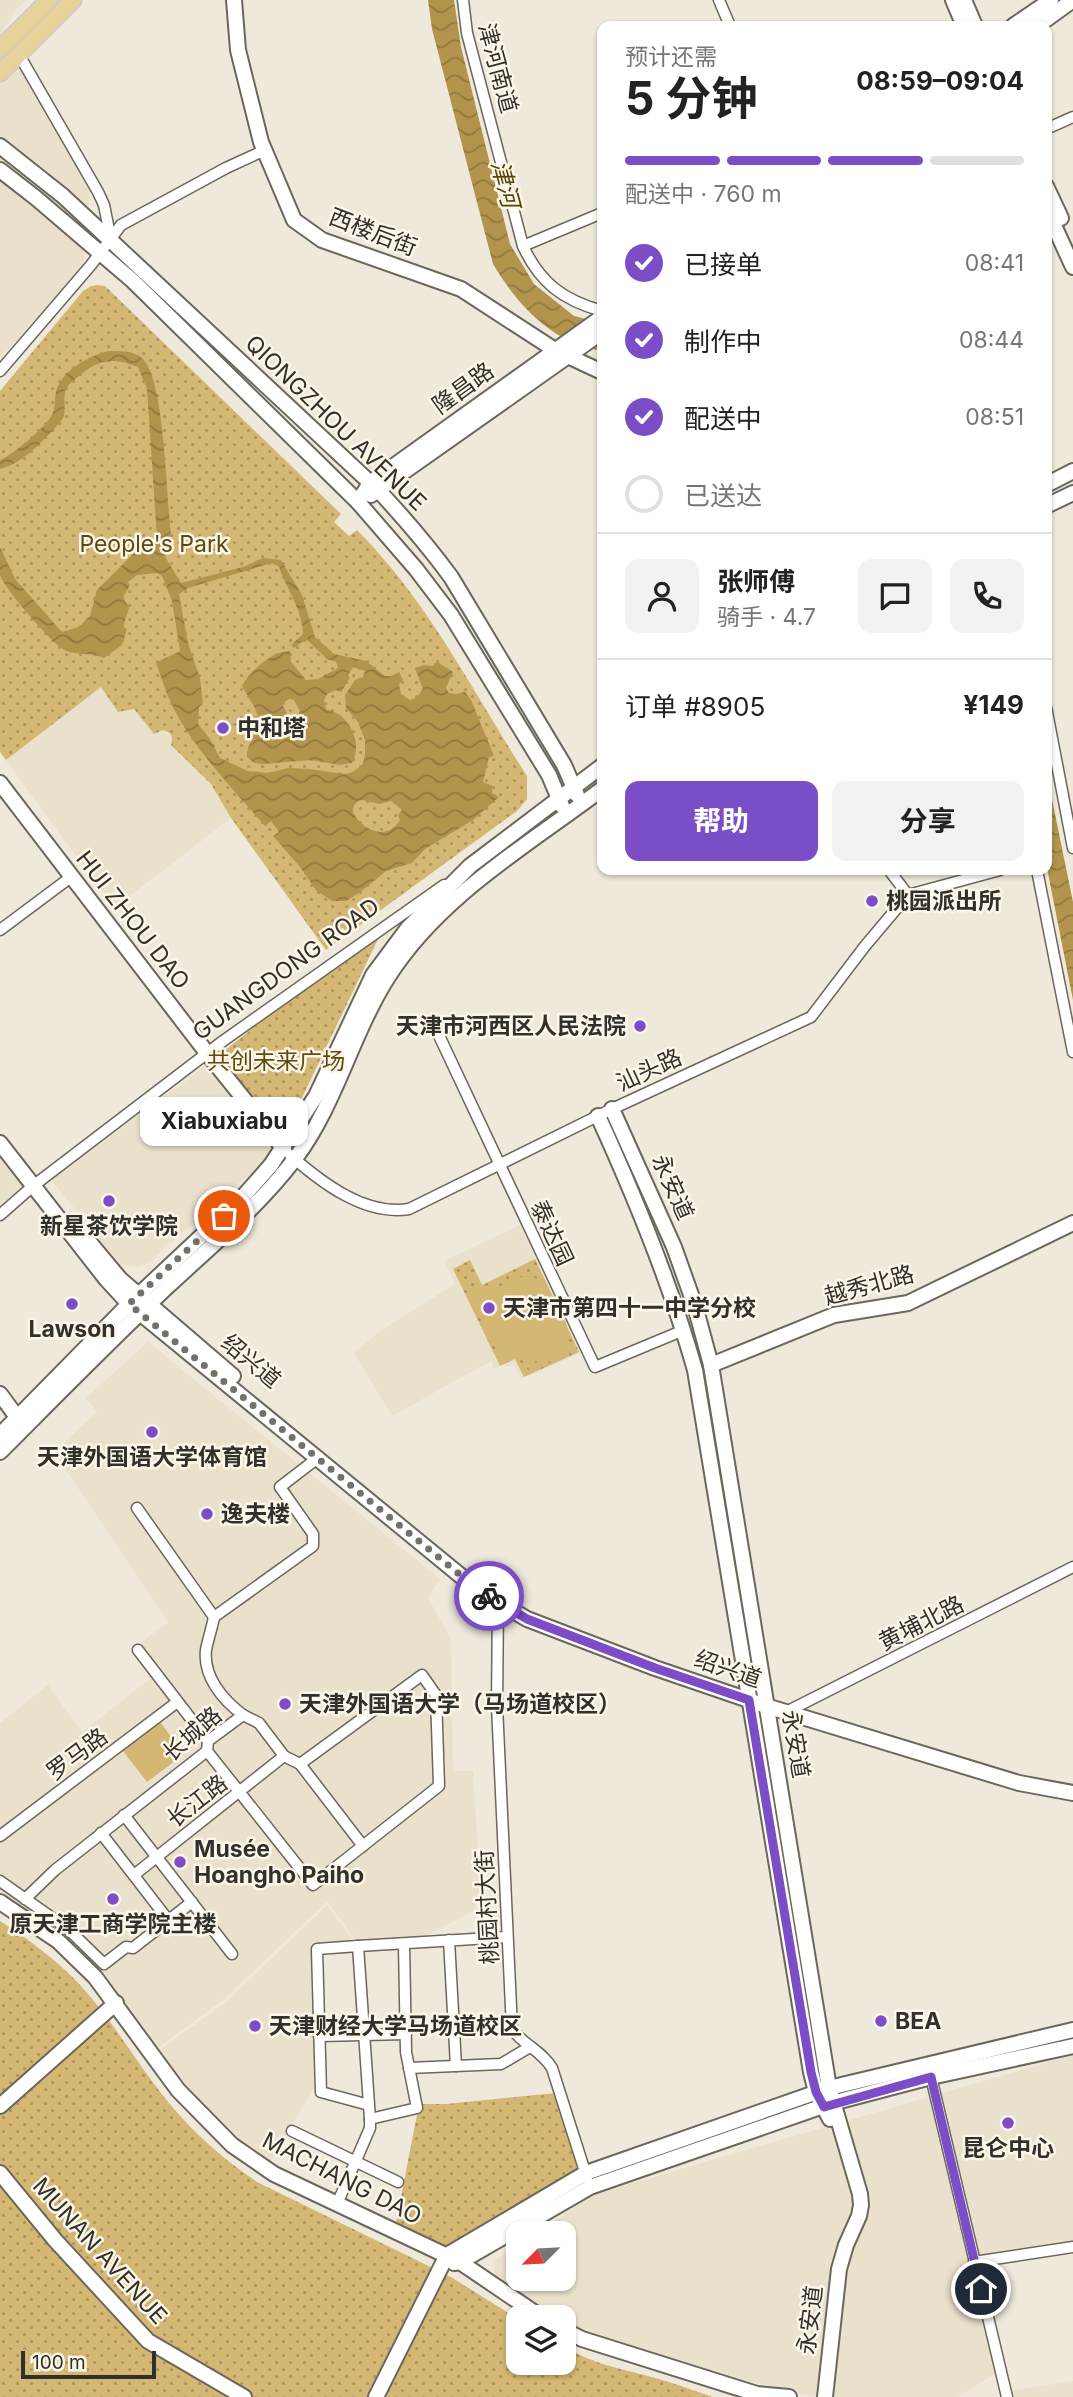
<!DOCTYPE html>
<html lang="zh">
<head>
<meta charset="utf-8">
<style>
  body { margin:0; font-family:Inter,"Noto Sans SC",sans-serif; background:#f2f2f2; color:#222; height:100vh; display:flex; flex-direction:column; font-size:26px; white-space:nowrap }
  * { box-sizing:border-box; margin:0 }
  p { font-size:23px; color:#767676 }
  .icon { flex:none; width:38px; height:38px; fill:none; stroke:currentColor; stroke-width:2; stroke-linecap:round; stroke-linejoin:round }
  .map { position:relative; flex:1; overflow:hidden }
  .drawer { position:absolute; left:597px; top:21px; width:455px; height:854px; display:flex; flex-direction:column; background:#fff; border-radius:14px; box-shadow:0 2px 5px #0004 }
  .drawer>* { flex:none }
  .needle { width:46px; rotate:246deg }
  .buttons { position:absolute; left:506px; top:2221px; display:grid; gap:14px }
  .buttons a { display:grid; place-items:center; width:70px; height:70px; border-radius:14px; background:#fff; box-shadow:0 2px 5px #0004; font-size:35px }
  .scale { position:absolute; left:21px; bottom:18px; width:135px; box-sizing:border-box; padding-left:7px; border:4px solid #32302b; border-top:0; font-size:19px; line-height:24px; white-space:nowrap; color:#32302b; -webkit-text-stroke:5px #fcf6e9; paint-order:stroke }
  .pin { position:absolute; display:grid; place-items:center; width:60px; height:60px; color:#fff; margin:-30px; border:4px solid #fff; border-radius:50%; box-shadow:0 2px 7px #0007 }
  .courier { position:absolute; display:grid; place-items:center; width:70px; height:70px; margin:-35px; border:5px solid #7b4ec7; border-radius:50%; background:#fff; color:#222; box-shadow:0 2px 9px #0007 }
  .bubble { position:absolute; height:49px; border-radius:14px; background:#fff; box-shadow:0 2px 5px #0004; font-size:23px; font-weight:700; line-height:49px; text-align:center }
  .head em { font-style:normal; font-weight:700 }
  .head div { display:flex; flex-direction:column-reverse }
  .head { display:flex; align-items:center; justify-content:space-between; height:119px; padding:0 28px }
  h1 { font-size:46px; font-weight:700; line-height:52px }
  .bar { display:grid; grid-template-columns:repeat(4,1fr); gap:10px 7px; align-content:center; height:84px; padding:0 28px }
  .bar i { height:9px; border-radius:5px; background:#e0e0e0 }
  .bar .on { background:#7b4ec7 }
  .bar p { grid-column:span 4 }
  .line { display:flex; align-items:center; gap:18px; padding:0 28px; border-top:2px solid #e0e0e0 }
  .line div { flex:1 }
  .round { display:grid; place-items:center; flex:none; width:74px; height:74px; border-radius:14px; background:#f2f2f2 }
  ol { padding:0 28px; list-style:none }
  li { display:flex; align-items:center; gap:21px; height:77px }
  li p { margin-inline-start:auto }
  li .icon { padding:7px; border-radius:50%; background:#7b4ec7; color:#fff; stroke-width:4 }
  li:last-child { color:#767676 }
  li i { width:38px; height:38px; border:4px solid #e0e0e0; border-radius:50% }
  .action { display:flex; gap:14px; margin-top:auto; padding:14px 28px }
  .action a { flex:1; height:80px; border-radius:14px; background:#7b4ec7; color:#fff; font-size:28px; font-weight:700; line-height:80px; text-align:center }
  .action a+a { background:#f2f2f2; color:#222 }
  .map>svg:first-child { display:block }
  .built { fill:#eae1cc }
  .grass { fill:url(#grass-dots) }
  .garden { fill:#d4b773 }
  .water { fill:url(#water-waves); fill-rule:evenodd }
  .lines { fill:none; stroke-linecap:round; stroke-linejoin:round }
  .street-casing { stroke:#6c675c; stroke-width:13 }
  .secondary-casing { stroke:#6c675c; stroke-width:18 }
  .primary-casing { stroke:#cac9c8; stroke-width:19 }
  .street { stroke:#fff; stroke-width:10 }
  .secondary { stroke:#fff; stroke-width:14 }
  .primary { stroke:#e8d29b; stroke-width:16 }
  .done { stroke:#747169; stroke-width:7; stroke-dasharray:0 12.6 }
  .route { stroke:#7b4ec7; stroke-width:9 }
  .poi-dot { fill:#7b4ec7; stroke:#fcf6e9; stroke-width:2.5 }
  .labels { text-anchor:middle; stroke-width:5; stroke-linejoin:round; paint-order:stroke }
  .street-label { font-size:23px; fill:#32302b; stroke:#fcf6e9 }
  .park-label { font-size:23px; fill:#5e4911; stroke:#fcf6e9 }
  .poi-label { font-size:23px; font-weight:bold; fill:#32302b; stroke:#fcf6e9; text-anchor:start }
  .water-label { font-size:24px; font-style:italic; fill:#584308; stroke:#fcf6e9 }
</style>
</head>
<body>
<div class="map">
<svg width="1073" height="2397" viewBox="0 0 1073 2397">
  <defs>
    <pattern id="grass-dots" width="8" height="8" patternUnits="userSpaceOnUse" patternTransform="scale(1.75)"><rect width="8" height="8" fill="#d4b773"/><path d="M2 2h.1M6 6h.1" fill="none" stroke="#ad955f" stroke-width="1.8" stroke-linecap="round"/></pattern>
    <pattern id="water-waves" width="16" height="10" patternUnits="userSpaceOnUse" patternTransform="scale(1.75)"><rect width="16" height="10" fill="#b2944d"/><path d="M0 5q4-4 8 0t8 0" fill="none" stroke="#917940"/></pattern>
  </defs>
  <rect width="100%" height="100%" fill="#efe9dc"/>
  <g class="built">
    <path d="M0 0H27L16 10 2 30 90 188 83 265 0 358Z"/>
    <path d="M101 686 124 709H134L137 711 154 733 163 730 170 733 173 738 171 745 211 784 231 818 114 908 6 760Z"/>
    <path d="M207 1065 273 1153 147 1264 138 1267 121 1265 51 1180Z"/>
    <path d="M0 1156 23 1185 0 1205Z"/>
    <path d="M520 1225 582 1353 521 1379 514 1365 507 1367 505 1364 494 1369 491 1361 392 1416 354 1353 380 1331 455 1284 444 1261Z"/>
    <path d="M148 1342 440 1579 428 1598 451 1639 453 1771H473L480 1886 474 1911 417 1940 358 1943 327 1902 223 2000 159 2047 101 1971 72 1943 0 1892V1723L48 1685 82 1732 151 1678 131 1650 168 1622 54 1452 97 1412 86 1398Z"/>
    <path d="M327 1905 355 1943 314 1946 318 2081 270 2162 251 2151 211 2113 175 2072 161 2049 225 2003Z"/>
    <path d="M1073 2055V2247L976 2263 997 2373 957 2397H817L787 2392 587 2333 499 2279 494 2273 495 2260 518 2244V2278H564V2233H535L595 2194Z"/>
    <path d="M1073 2381V2397H1011L1010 2391Z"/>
  </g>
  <g class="grass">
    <path d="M97 285 105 286 341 514 334 522 349 536 357 530C428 601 473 692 527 776V799L517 811 348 934 343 928 334 935 338 941 326 950 231 818 211 784 171 745 172 738 170 733 163 730 154 734 134 709 118 712 101 687 6 760 0 752V391L83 291 91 286Z"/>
    <path d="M379 937 298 1106 280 1133 219 1055 316 978Z"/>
    <path d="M535 1259 579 1352 524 1377 515 1359 500 1366 453 1269 470 1260 482 1285Z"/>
    <path d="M0 1921C28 1939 57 1960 80 1985 115 2023 140 2069 174 2109 198 2137 228 2163 259 2183L451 2277 518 2319V2362H564V2346C591 2364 620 2368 651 2377 672 2382 692 2390 713 2397H0Z"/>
    <path d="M556 2093 578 2170 447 2248 396 2223 419 2104H446Z"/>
  </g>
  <g class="garden">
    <path d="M524 1276 540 1279 546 1284C556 1305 581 1335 561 1356 553 1363 544 1363 535 1361L537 1368 530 1371 522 1355 503 1364 468 1294 487 1285 490 1290 497 1286 501 1295 510 1281Z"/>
    <path d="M160 1722 184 1754 147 1782 123 1751Z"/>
  </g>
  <g class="water">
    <path d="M428 0H454L461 47 510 244 534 284 574 316 602 323V351C552 343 518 306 493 264L432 29Z"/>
    <path d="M112 351C122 351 135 351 143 359 166 383 166 503 172 542L171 549 164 555 181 583 243 567 263 558 281 560 302 595 315 637 334 654 366 661 385 676H391L399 672 403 680 399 684 401 694 410 700 416 698 423 689 415 668 424 665 433 666 435 663H439L453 672 446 688 449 693 456 694 465 692 471 700 494 756 489 757 483 782 493 786 492 793 499 797 473 820 425 849 412 863 386 871 359 893 346 901H332L316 890 300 867 273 836 279 832 271 821 265 826C232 788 186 741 167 694 163 684 160 673 156 663L180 651 172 601 162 576 157 573 137 575 128 582 130 585 123 597 129 608 123 627 127 629 122 645 104 658C91 651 76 657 63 649 50 641 4 588 0 575 0 567 0 556 0 547L15 579 62 632 79 627 90 616 97 590 135 552 157 539 147 389 138 367C113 357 99 359 80 375 74 380 67 385 65 392 63 402 67 411 62 420 47 437 23 464 0 469V460C12 456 49 424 53 413 56 404 54 394 58 386 65 369 95 352 112 351ZM272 563 279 567C287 590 302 608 303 634L291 645 294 648 306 639 327 659 336 662 338 668 318 679 306 680 291 662 290 651C272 651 251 670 242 686 247 696 256 706 258 718 261 732 246 742 247 757L254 763 263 764 311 760 340 765 352 763C361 747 354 727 341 716 337 712 331 712 326 709L324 700 327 694 336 690 341 692 350 678 348 675 353 667 365 671 363 677 355 680 345 695 346 708 358 722 365 740V755L363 764 353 772 345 774 309 769 288 768 268 773 248 771 220 758 210 739 198 724 199 707 203 704 200 678 188 643 179 594 188 588ZM289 699 294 700 300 711 296 720 301 733 297 736 286 735 283 728 287 713 282 704ZM362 800 379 804 391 801 402 810 398 815 400 820C387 842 363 830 353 813 353 805 355 802 362 800Z"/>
    <path d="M1046 770 1073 902V1000L1047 868Z"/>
  </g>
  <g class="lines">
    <g class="street-casing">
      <g id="street">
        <path d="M463 0 467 33 523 246C540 283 563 300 602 311"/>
        <path d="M719 0 730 26"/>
        <path d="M18 53 98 192 104 205 111 240"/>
        <path d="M1046 129 1073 117"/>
        <path d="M523 246 602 213"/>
        <path d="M0 371 91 265 121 225 226 168 265 150"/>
        <path d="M1046 707 1073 848"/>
        <path d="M889 870 908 895"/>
        <path d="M1037 870 1073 1052"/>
        <path d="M0 930 71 877"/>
        <path d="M435 1027 595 1367 684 1330"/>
        <path d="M290 1155C322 1183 365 1216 409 1209L612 1109 811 1017 865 946 908 895 1000 870"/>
        <path d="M0 1215 33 1186 223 1041 444 885"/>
        <path d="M137 1508 214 1617"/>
        <path d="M498 1601 497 1706 512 2029C523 2045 541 2050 552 2068L587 2178"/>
        <path d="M138 1650 208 1741"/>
        <path d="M786 1712 1073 1567"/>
        <path d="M243 1715 259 1723 284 1756 300 1764 363 1846"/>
        <path d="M207 1751 313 1885 439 1786 436 1695 422 1675 300 1764"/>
        <path d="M124 1815 232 1954"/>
        <path d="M101 1833 169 1921"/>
        <path d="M0 1836 176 1703"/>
        <path d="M134 1875 284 1756"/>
        <path d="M0 1881 68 1929 104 1964 126 1947 133 1948 192 1902"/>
        <path d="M25 1899 55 1870 207 1751 208 1741 243 1715C223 1700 203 1677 206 1650 208 1639 212 1628 214 1617L313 1546V1534L280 1487 319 1457"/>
        <path d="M449 1940 456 2066"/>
        <path d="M358 1946 507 1937"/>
        <path d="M319 2036 406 2034"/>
        <path d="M409 2068 501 2064 530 2047"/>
        <path d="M931 2077 1007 2397"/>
        <path d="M370 2119 417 2108 406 2052 404 1944"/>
        <path d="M292 2131 398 2182"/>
        <path d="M337 2204 370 2128V2119L358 1946 317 1949 321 2092 369 2105"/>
        <path d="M974 2262 1073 2247"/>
      </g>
    </g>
    <g class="secondary-casing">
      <g id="secondary">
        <path d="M234 0 238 50 261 142 294 220 322 240 461 289 555 350 602 372"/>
        <path d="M953 0 964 26"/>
        <path d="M964 0 975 26"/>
        <path d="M1013 26 1051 0"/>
        <path d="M1037 26 1073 0"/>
        <path d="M0 146 63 196 379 491C405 519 429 547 451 577L564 765 577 795"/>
        <path d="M0 170 36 198 133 281 358 502 416 569 451 615 549 775 562 806"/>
        <path d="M1046 186 1061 218"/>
        <path d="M1046 208 1073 267"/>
        <path d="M1046 485 1073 471"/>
        <path d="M371 495 602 332"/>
        <path d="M358 502 370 483 602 317"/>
        <path d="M1046 506 1073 493"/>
        <path d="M0 783 207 1053 284 1149"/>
        <path d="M612 1109 674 1247 695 1306 711 1365 829 2088 860 2194 861 2205 859 2216 846 2245 839 2269 825 2397"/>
        <path d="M598 1116C636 1199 670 1282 695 1370L811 2072 816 2092 830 2119"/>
        <path d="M0 1143 106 1279 129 1304 478 1590 527 1619 655 1668 766 1706 1019 1783 1073 1793"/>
        <path d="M80 1231 120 1279 233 1376"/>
        <path d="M711 1365 834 1315 908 1303 1073 1223"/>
        <path d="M0 1394 22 1424"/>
        <path d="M0 1435 129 1304 241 1199 271 1165 316 1096 373 975 408 928 470 866 602 766"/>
        <path d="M0 1452C55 1397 110 1341 166 1288 210 1247 257 1208 294 1160 336 1105 351 1035 388 977 439 896 528 845 602 789"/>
        <path d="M0 1902 58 1941 95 1977 178 2090 232 2145 274 2174 460 2262 541 2317"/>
        <path d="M0 2106 116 2003"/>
        <path d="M0 2173 55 2240 148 2341 244 2397"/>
        <path d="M454 2263 460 2262 590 2187 832 2103 931 2077 1073 2046"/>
        <path d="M564 2330 582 2339 757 2394 789 2397"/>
        <path d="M376 2397 447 2255 586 2173 829 2088 1073 2030"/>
      </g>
    </g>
    <g class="primary-casing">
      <g id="primary">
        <path d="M0 49 49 0"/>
        <path d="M0 73 73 0"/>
      </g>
    </g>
    <use href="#street" class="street"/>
    <use href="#secondary" class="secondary"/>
    <use href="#primary" class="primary"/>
  </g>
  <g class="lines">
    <path class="done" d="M224 1216 129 1304 464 1578 489 1596"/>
    <path class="route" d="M489 1596 527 1619 655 1668 749 1700 811 2072 816 2092 824 2107 931 2077 981 2289"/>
  </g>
  <g class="poi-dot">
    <circle cx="223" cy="728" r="7"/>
    <circle cx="872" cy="901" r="7"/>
    <circle cx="640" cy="1026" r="7"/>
    <circle cx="109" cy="1201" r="7"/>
    <circle cx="72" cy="1304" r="7"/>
    <circle cx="489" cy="1308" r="7"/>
    <circle cx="152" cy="1432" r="7"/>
    <circle cx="207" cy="1514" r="7"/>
    <circle cx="285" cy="1704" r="7"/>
    <circle cx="180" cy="1862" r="7"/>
    <circle cx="113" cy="1899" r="7"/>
    <circle cx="881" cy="2021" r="7"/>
    <circle cx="255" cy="2026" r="7"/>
    <circle cx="1008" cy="2123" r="7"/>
  </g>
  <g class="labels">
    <g class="street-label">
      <text transform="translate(498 68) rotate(75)" y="8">津河南道</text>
      <text transform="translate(373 232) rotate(21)" y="8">西楼后街</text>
      <text transform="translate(463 388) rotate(-36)" y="8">隆昌路</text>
      <text transform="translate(336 423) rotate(44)" y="8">QIONGZHOU AVENUE</text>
      <text transform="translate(133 920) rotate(52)" y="8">HUI ZHOU DAO</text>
      <text transform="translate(286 969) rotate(-36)" y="8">GUANGDONG ROAD</text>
      <text transform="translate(649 1070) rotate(-25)" y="8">汕头路</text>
      <text transform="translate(673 1187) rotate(66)" y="8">永安道</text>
      <text transform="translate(552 1233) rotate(65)" y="8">泰达园</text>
      <text transform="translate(869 1285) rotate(-15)" y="8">越秀北路</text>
      <text transform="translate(251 1361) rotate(40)" y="8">绍兴道</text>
      <text transform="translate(921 1623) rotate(-27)" y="8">黄埔北路</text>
      <text transform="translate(728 1669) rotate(19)" y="8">绍兴道</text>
      <text transform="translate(192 1734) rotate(-41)" y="8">长城路</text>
      <text transform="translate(796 1744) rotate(81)" y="8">永安道</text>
      <text transform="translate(77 1754) rotate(-37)" y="8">罗马路</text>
      <text transform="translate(197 1801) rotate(-38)" y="8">长江路</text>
      <text transform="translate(487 1907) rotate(-93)" y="8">桃园村大街</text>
      <text transform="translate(342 2178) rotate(27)" y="8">MACHANG DAO</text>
      <text transform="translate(100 2251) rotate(48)" y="8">MUNAN AVENUE</text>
      <text transform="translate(810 2320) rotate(-83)" y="8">永安道</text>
    </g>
    <g class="park-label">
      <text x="154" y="552">People's Park</text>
      <text x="276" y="1069">共创未来广场</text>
    </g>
    <g class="poi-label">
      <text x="237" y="736">中和塔</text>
      <text x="886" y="909">桃园派出所</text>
      <text x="626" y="1034" text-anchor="end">天津市河西区人民法院</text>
      <text x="109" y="1234" text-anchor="middle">新星茶饮学院</text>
      <text x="503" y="1316">天津市第四十一中学分校</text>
      <text x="72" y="1337" text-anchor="middle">Lawson</text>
      <text x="152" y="1465" text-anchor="middle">天津外国语大学体育馆</text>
      <text x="221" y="1522">逸夫楼</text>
      <text x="299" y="1712">天津外国语大学（马场道校区）</text>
      <text x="194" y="1857">Musée<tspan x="194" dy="26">Hoangho Paiho</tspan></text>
      <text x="113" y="1932" text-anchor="middle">原天津工商学院主楼</text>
      <text x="895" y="2029">BEA</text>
      <text x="269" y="2034">天津财经大学马场道校区</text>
      <text x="1008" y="2156" text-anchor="middle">昆仑中心</text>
    </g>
    <g class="water-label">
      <text transform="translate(505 184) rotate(75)" y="8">津河</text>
    </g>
  </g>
</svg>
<div class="buttons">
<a><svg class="needle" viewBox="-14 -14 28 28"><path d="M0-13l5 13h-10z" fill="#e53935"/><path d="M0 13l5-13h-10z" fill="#767676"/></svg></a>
<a><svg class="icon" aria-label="layers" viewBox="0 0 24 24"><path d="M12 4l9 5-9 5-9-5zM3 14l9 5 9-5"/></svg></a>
</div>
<div class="scale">100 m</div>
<div class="pin" style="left:224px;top:1216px;background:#ea580c"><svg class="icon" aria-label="bag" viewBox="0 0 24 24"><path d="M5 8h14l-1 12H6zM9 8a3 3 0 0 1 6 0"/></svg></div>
<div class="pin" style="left:981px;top:2289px;background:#1f2937"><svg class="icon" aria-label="home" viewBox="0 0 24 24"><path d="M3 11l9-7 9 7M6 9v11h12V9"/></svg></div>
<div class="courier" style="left:489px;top:1596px"><svg class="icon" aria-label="bike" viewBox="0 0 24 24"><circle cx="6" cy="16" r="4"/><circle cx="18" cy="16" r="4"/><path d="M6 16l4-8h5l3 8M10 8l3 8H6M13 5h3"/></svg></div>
<div class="bubble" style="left:140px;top:1097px;width:168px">Xiabuxiabu</div>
<section class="drawer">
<div class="head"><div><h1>5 分钟</h1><p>预计还需</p></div><em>08:59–09:04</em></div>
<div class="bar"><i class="on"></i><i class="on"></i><i class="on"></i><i></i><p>配送中 · 760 m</p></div>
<ol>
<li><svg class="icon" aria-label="check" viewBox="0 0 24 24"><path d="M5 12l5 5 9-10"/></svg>已接单<p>08:41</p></li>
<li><svg class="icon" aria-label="check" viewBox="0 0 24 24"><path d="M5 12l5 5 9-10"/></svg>制作中<p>08:44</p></li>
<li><svg class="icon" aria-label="check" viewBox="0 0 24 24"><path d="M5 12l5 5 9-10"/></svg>配送中<p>08:51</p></li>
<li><i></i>已送达</li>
</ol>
<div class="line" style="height:126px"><a class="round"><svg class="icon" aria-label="person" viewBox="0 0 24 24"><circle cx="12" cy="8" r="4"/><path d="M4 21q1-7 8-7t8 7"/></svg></a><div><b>张师傅</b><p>骑手 · 4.7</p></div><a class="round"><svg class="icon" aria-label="chat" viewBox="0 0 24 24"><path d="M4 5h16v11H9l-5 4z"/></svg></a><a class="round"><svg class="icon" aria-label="phone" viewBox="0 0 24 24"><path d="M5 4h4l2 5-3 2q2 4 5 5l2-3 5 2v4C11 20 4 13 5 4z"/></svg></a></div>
<div class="line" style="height:91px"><div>订单 #8905</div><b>¥149</b></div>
<div class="action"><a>帮助</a><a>分享</a></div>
</section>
</div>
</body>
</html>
